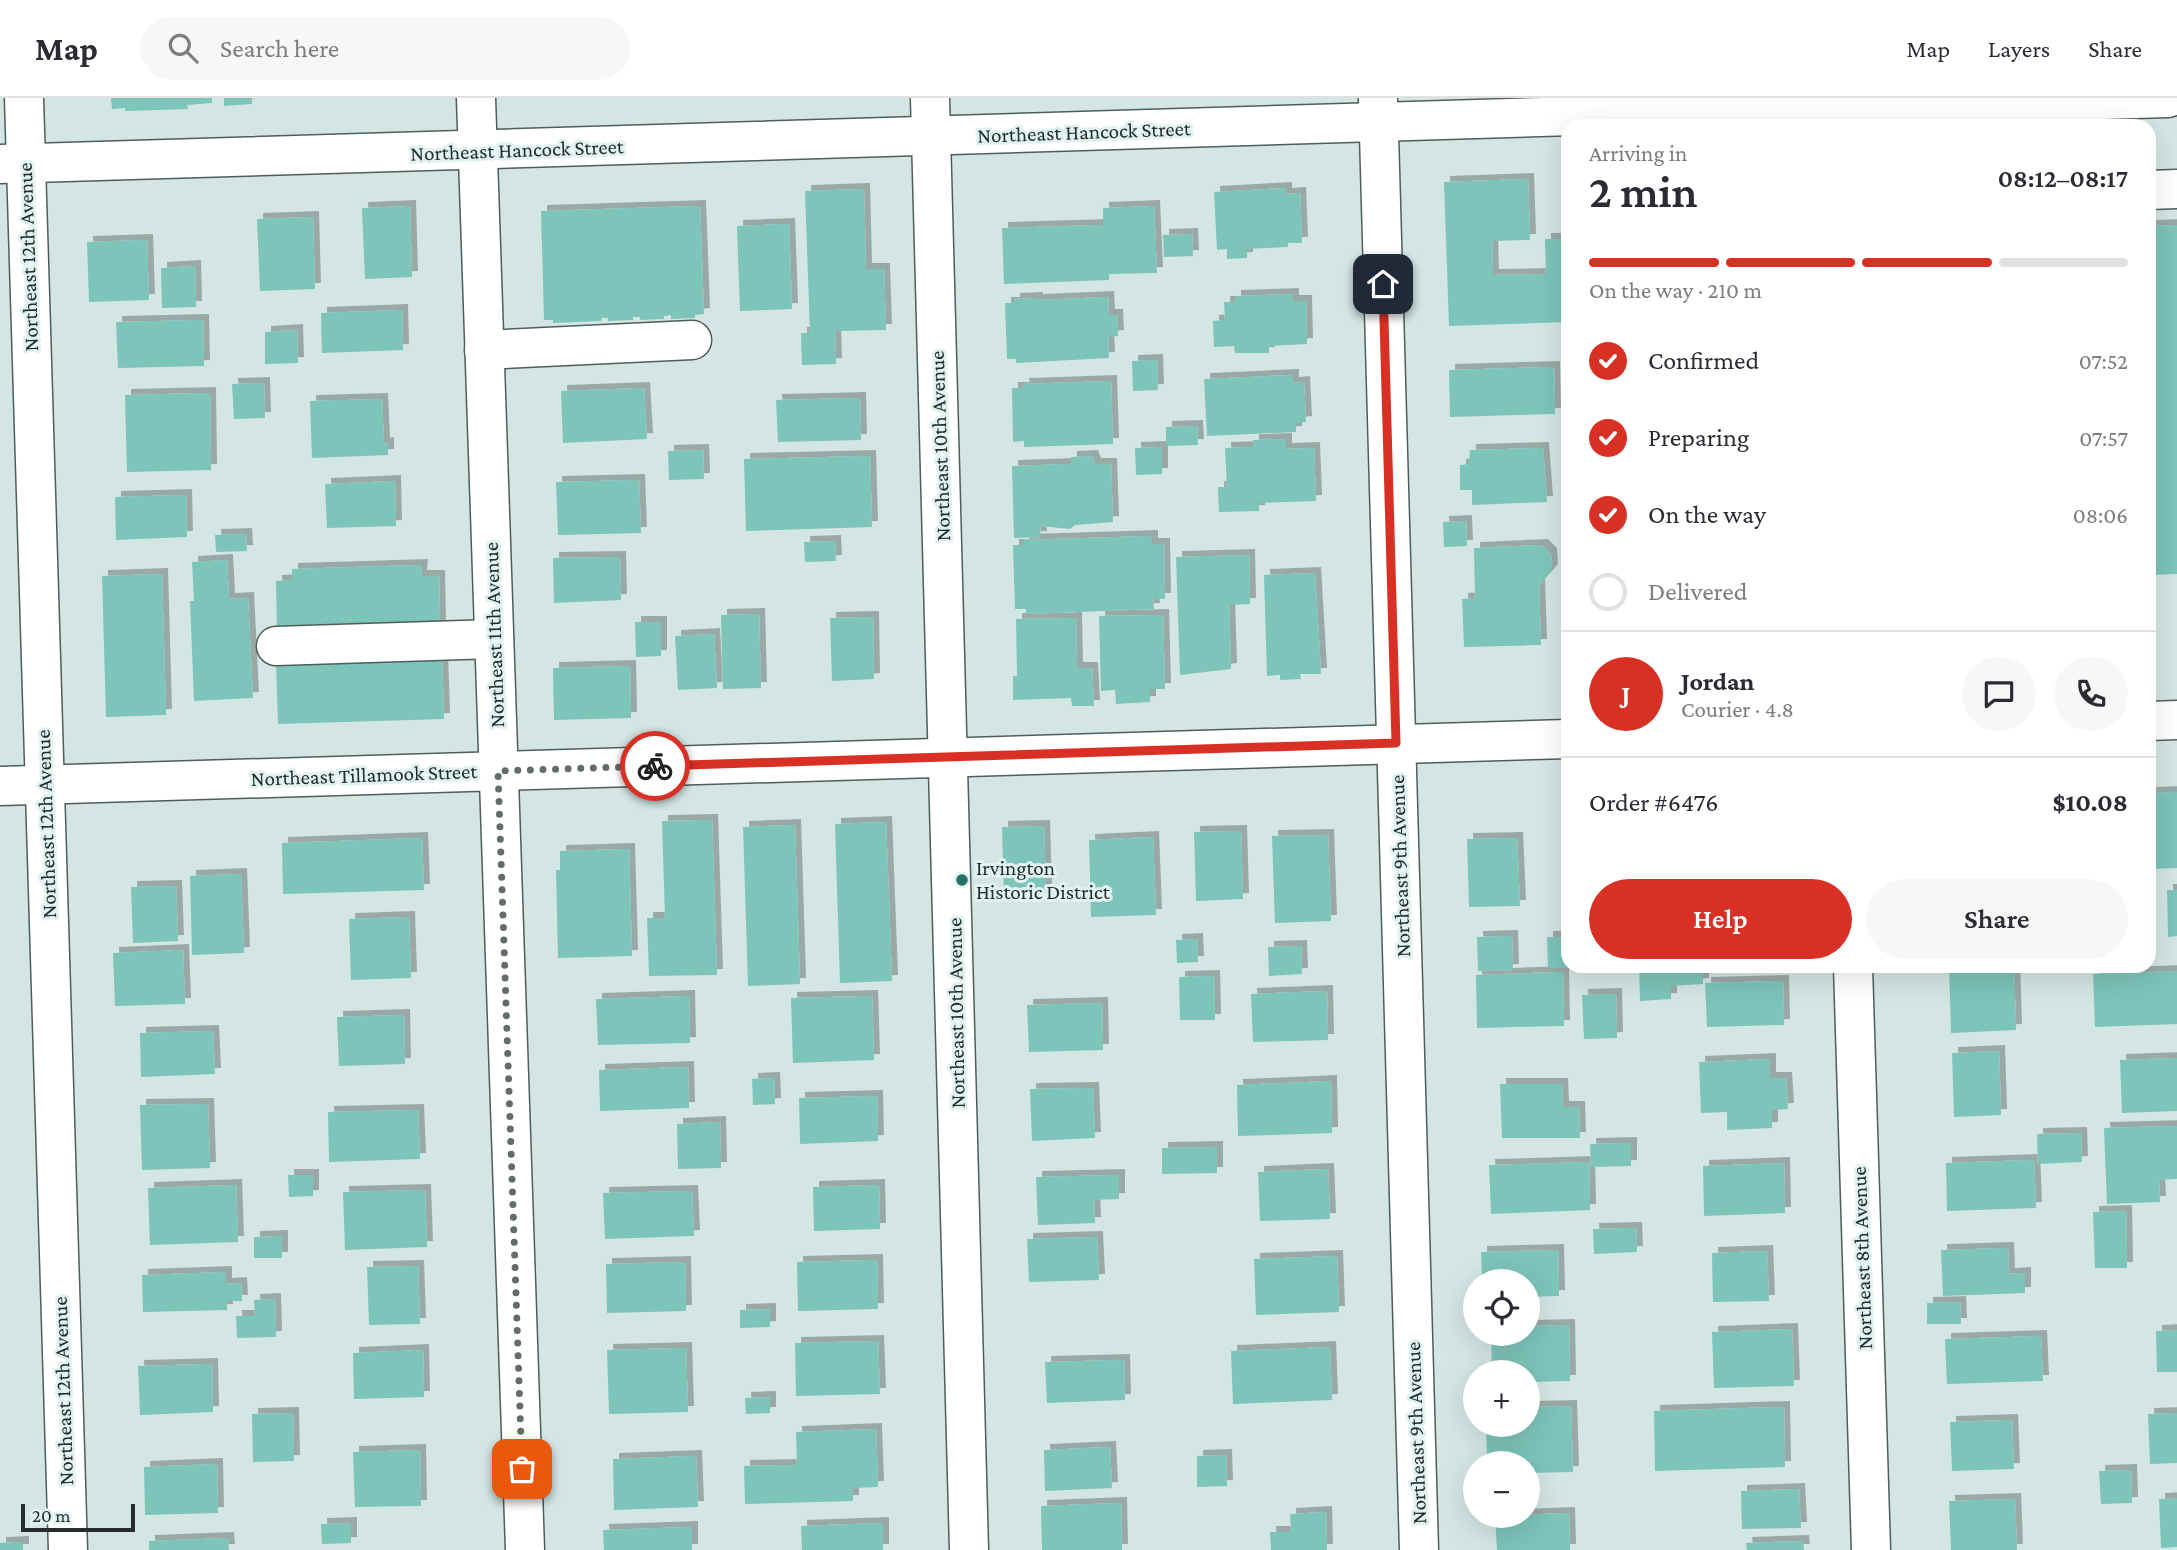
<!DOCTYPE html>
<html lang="en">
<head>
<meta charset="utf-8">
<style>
  body { margin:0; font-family:"Crimson Pro",serif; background:#f7f7f7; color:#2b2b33; height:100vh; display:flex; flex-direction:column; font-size:26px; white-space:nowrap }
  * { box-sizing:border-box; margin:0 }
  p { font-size:23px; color:#7c7c81 }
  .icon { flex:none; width:38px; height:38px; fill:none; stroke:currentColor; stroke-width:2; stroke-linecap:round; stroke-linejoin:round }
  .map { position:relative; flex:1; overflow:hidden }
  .sheet { position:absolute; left:1561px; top:21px; width:595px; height:854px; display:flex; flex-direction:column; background:#fff; border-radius:21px; box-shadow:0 7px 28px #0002 }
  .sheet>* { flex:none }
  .controls { position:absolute; left:1463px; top:1171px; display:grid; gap:14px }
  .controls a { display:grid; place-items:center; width:77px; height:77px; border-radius:50%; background:#fff; box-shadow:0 7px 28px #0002; font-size:35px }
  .scale { position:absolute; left:21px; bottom:18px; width:114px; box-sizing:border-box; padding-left:7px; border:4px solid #252c2b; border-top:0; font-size:19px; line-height:24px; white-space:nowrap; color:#252c2b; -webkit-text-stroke:5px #e0f3f0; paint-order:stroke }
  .pin { position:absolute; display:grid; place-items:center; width:60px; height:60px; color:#fff; margin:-30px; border-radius:14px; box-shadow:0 4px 10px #0006 }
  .courier { position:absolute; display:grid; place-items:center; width:70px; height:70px; margin:-35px; border:5px solid #d93025; border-radius:50%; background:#fff; color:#222; box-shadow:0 2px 9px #0007 }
  .headline em { font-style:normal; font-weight:600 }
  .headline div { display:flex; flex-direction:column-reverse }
  .headline { display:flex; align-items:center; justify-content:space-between; height:119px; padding:0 28px }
  h1 { font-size:46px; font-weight:600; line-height:52px }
  .bar { display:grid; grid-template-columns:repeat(4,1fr); gap:10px 7px; align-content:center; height:84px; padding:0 28px }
  .bar i { height:9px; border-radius:5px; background:#e1e1e2 }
  .bar .current { background:#d93025 }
  .bar p { grid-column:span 4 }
  .line { display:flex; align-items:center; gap:18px; padding:0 28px; border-top:2px solid #e1e1e2 }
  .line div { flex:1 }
  .round { display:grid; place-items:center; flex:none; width:74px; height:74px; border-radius:37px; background:#f7f7f7 }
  ol { padding:0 28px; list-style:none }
  li { display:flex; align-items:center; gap:21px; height:77px }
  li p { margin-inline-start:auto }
  li .icon { padding:7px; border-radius:50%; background:#d93025; color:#fff; stroke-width:4 }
  li:last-child { color:#7c7c81 }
  li i { width:38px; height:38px; border:4px solid #e1e1e2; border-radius:50% }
  .cta { display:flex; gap:14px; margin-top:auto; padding:14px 28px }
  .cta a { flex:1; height:80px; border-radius:42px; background:#d93025; color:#fff; font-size:28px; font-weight:600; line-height:80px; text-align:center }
  .cta a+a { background:#f7f7f7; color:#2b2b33 }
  header { display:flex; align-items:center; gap:42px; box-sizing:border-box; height:98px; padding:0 35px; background:#fff; border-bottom:2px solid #e1e1e2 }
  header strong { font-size:33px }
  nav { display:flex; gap:38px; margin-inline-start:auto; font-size:24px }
  .search { width:490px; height:63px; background:#f7f7f7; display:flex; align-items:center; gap:18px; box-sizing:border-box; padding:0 24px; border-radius:38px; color:#7c7c81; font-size:26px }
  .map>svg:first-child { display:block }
  .building { fill:#7dc4ba; filter:url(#shadow) }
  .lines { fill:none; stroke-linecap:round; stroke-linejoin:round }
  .minor-casing { stroke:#4d5e5b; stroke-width:41 }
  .minor { stroke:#fff; stroke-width:38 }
  .done { stroke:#626d6b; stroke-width:7; stroke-dasharray:0 12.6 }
  .route { stroke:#d93025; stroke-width:9 }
  .poi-dot { fill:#276f67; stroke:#e0f3f0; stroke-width:2.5 }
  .labels { text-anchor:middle; stroke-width:6; stroke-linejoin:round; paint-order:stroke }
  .street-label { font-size:21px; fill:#252c2b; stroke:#e0f3f0 }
  .poi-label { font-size:21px; fill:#252c2b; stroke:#e0f3f0; text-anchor:start }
</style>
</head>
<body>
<header>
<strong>Map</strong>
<div class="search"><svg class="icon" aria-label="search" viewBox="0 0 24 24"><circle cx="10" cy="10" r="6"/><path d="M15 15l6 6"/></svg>Search here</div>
<nav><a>Map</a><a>Layers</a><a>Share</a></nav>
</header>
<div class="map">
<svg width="2177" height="1452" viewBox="0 0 2177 1452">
  <defs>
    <filter id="shadow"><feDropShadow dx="6" dy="-6" stdDeviation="0" flood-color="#0004"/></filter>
  </defs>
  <rect width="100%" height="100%" fill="#d3e6e3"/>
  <g class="building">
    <path d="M111 0H212V5L187 7 188 11 125 13V10L112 11Z"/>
    <path d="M224 0H252V6L224 8Z"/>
    <path d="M1528 81 1530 142 1492 143 1493 177 1546 176 1545 141H1568V224L1449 228 1444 84Z"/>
    <path d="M1286 90V96L1300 95 1302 145H1288V149L1247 151V160L1227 161V151L1217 152 1214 94Z"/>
    <path d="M864 91 866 171H884L886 232 835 233 836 266 802 267 801 235H810L805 93Z"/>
    <path d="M410 108 412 179 365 181 362 110Z"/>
    <path d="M700 108 704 216 695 217V220L671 221V217L664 218V221L640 222V219H633V222L608 223V220H602L601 223 553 225V222H544L541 113Z"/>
    <path d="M1154 108 1157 175 1109 176V182L1004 186 1002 130 1103 127V110Z"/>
    <path d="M313 119 315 191 260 193 257 121Z"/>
    <path d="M789 126 792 211 740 213 737 128Z"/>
    <path d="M2177 127V476L2149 477V128Z"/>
    <path d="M1192 136 1193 158 1164 159 1163 137Z"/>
    <path d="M147 142 149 202 89 204 87 144Z"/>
    <path d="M195 168 196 209 162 210 161 170Z"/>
    <path d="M1293 196V203H1306L1307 246 1269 248V255H1235L1234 248 1214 249 1213 223 1225 222 1224 204H1235V198Z"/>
    <path d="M1108 199 1109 217H1117L1118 238 1108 239 1109 260 1016 265V261H1007L1005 205H1014V201L1037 200V202Z"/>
    <path d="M402 212 403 252 322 255 321 215Z"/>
    <path d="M203 222 204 268 118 270 116 224Z"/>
    <path d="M297 232 298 265 265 266V234Z"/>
    <path d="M1157 262 1158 292 1133 293 1132 263Z"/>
    <path d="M1554 269 1555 316 1450 319 1449 272Z"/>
    <path d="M1293 277V285L1304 284 1306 324 1296 325V334L1207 338 1204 281Z"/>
    <path d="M1111 283 1113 346 1024 349V343L1013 344 1012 290H1024L1023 286Z"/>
    <path d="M264 285 265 320 234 321 232 286Z"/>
    <path d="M644 290 647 341 563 345 561 293Z"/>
    <path d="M210 295 211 372 127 374 125 297Z"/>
    <path d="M860 300 861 342 778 344 776 302Z"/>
    <path d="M382 301 384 346 388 345V357L312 360 310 303Z"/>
    <path d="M1197 328 1198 347 1166 348V329Z"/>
    <path d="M1286 341V351L1314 350 1316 403 1259 405V413L1219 414 1218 389H1227L1225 350 1253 349V342Z"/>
    <path d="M1162 349V376L1136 377 1135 350Z"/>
    <path d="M1543 350 1547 404 1472 407V392H1460V367L1469 366 1470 352Z"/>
    <path d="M703 352 704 381 669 382 668 353Z"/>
    <path d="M870 358 872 429 746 433 744 361Z"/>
    <path d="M1092 358 1095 366H1111L1113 424 1075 427 1070 431 1040 428 1041 439 1014 440 1012 368 1071 366V359Z"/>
    <path d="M639 382 641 435 558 437 556 384Z"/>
    <path d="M395 383 396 428 327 430 325 386Z"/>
    <path d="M186 397 187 439 116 442 115 399Z"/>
    <path d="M1466 423 1467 448 1444 449 1443 424Z"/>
    <path d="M246 436 247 453 216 454 215 437Z"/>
    <path d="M1152 438V446H1164L1165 501H1153L1154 511 1026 516V511H1015L1013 447H1023V442Z"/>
    <path d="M835 443 836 463 805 464 804 444Z"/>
    <path d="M1542 447 1551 456 1552 472 1539 487 1541 547 1464 549 1462 501 1475 500 1474 450Z"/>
    <path d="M1249 457 1250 506 1229 507 1231 571 1180 577 1176 459Z"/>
    <path d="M620 459 621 502 554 505 553 460Z"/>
    <path d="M227 462 229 501 248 500 253 600 194 603 190 503H194L192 464Z"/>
    <path d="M422 467 421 478H439L440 530 277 535 276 483 292 482V471Z"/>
    <path d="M1315 475 1321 576H1300L1301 581 1280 582V577L1267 578 1264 477Z"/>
    <path d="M162 476 166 617 106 619 102 478Z"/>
    <path d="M759 516 761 590 723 591 721 517Z"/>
    <path d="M1163 517 1165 591H1150V604L1116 606 1115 592 1101 593 1099 518Z"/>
    <path d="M873 519 874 581 832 583 830 520Z"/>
    <path d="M1076 520 1077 570H1092L1094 608H1072L1071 600 1013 602V578H1017L1016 521Z"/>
    <path d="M635 524H661V558L636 559Z"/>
    <path d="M714 536 717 590 678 592 675 538Z"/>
    <path d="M442 560 444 621 278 626 276 565Z"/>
    <path d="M630 568 631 620 554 622 553 570Z"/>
    <path d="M2177 694V770L2149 771V695Z"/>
    <path d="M712 722 717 877 649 878 647 820H665L662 723Z"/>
    <path d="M886 724 892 883 840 885 835 726Z"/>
    <path d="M795 727 800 886 748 888 743 729Z"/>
    <path d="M1044 728 1046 794 1004 796 1002 729Z"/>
    <path d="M1241 733 1243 801 1196 803 1194 734Z"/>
    <path d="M1328 737 1331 823 1275 825 1272 738Z"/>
    <path d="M1153 739 1156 817 1091 819 1089 742Z"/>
    <path d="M422 740 424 792 283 796 282 745Z"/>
    <path d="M1517 740 1520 808 1469 809 1467 741Z"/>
    <path d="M629 751 632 858 558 860 556 772H560V753Z"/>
    <path d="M241 776 244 855 192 857 190 778Z"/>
    <path d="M176 788 178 843 133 845 131 789Z"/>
    <path d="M2167 792H2177V838L2168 839Z"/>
    <path d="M409 819 411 880 351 882 349 821Z"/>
    <path d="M1512 838 1513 872 1478 873 1477 839Z"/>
    <path d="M1547 839H1568V870H1548Z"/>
    <path d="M1197 841 1198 864 1177 865 1176 842Z"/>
    <path d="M1301 848 1302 876 1269 878 1268 849Z"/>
    <path d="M183 852 185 906 115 908 113 855Z"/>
    <path d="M1639 868H1703V886L1671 888V901L1640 903Z"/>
    <path d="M1949 868H2014L2016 932 1951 935Z"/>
    <path d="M2177 873V926L2095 929 2093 876Z"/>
    <path d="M1563 874 1564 928 1477 930 1476 877Z"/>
    <path d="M1214 878 1215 922H1180L1179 879Z"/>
    <path d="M1783 883 1784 927 1707 929 1705 885Z"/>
    <path d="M1327 893 1328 942 1253 944 1251 896Z"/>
    <path d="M1616 896 1617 940 1584 941 1582 897Z"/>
    <path d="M689 898 690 945 598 947 596 901Z"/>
    <path d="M872 898 874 962 793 965 791 900Z"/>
    <path d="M1102 905 1103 952 1029 954 1027 907Z"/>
    <path d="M404 917 405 966 339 968 337 919Z"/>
    <path d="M213 933 215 976 141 979 140 935Z"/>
    <path d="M1999 953 2001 1017 1954 1019 1952 955Z"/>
    <path d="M2177 960V1013L2122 1015 2120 962Z"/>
    <path d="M1770 961V980H1786L1788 1011 1772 1012V1030L1727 1032V1014L1701 1015 1699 964Z"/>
    <path d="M688 969 689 1010 600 1013 599 972Z"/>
    <path d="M774 980 775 1006 753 1007 752 981Z"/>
    <path d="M1331 983 1332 1035 1238 1038 1237 987Z"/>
    <path d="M1500 986H1562L1563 1009H1579L1580 1040H1502Z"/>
    <path d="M1093 990 1095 1040 1032 1043 1030 991Z"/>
    <path d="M877 998 878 1043 800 1046 799 1000Z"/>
    <path d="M208 1006 210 1070 142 1072 140 1007Z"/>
    <path d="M418 1012 420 1061 329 1064 328 1014Z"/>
    <path d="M720 1024 721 1070 678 1071 677 1026Z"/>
    <path d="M2177 1028V1081L2159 1082 2160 1104 2107 1106 2104 1030Z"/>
    <path d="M2081 1035 2082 1064 2038 1066 2037 1036Z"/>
    <path d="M1631 1045V1068L1591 1069 1590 1046Z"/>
    <path d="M1217 1049V1075L1162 1076V1050Z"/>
    <path d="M2034 1062 2036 1110 1947 1113 1946 1065Z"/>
    <path d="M1589 1064 1590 1112 1491 1116 1489 1067Z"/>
    <path d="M1784 1065 1785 1115 1704 1118 1703 1068Z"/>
    <path d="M1328 1071 1330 1121 1260 1123 1258 1074Z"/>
    <path d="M288 1077H313V1098L289 1099Z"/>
    <path d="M1119 1077V1101L1094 1102 1095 1125 1038 1127 1036 1079Z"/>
    <path d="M236 1087 238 1144 150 1147 148 1090Z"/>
    <path d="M879 1087 880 1131 814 1133 813 1089Z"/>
    <path d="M425 1092 427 1149 345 1152 343 1094Z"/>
    <path d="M692 1093 694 1138 605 1141 603 1095Z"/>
    <path d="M2126 1113 2127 1170H2095L2093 1114Z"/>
    <path d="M1636 1130 1637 1154 1594 1156 1593 1131Z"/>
    <path d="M282 1138V1160H254V1139Z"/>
    <path d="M1097 1139 1099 1182 1029 1184 1027 1141Z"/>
    <path d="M2008 1150 2009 1176 2025 1175V1195L1943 1198 1941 1152Z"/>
    <path d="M1558 1152 1559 1198 1528 1199V1183H1482L1481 1154Z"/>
    <path d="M1767 1153 1769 1203 1713 1204 1712 1155Z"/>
    <path d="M1337 1158 1339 1214 1256 1217 1254 1161Z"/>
    <path d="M877 1162 878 1211 798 1213 797 1164Z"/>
    <path d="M685 1164 686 1213 607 1215 606 1166Z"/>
    <path d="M418 1168 420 1226 369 1227 367 1169Z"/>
    <path d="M226 1174V1186L241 1185 242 1203H227V1212L143 1214 142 1177Z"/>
    <path d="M275 1201 276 1239 237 1240 236 1218H255L254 1202Z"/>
    <path d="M1960 1204 1961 1226H1927V1205Z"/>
    <path d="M770 1211V1229L740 1230V1212Z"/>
    <path d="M1569 1227 1570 1283 1528 1284V1274H1492L1491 1236H1528V1228Z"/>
    <path d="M1792 1231 1794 1288 1714 1290 1712 1234Z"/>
    <path d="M2177 1232V1274H2157L2156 1233Z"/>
    <path d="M2041 1238 2043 1283 1947 1286 1945 1241Z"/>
    <path d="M878 1243 880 1296 796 1298 795 1245Z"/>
    <path d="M1330 1249 1332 1302 1233 1306 1231 1253Z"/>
    <path d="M686 1250 688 1314 609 1316 607 1252Z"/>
    <path d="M423 1252 424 1299 354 1301 353 1255Z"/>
    <path d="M1124 1262 1125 1302 1047 1305 1045 1264Z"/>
    <path d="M212 1266 213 1314 140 1317 138 1268Z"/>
    <path d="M770 1299V1315L746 1316 745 1300Z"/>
    <path d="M1571 1308 1573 1374 1528 1375V1365H1487L1486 1326H1528V1309Z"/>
    <path d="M1784 1309 1785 1369 1655 1373 1654 1313Z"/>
    <path d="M293 1315 294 1363 253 1364 252 1316Z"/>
    <path d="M2177 1315V1365L2150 1366 2148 1316Z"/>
    <path d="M2012 1322 2014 1371 1952 1373 1950 1324Z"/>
    <path d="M876 1331 878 1389 853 1390V1403L745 1406 744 1368 797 1367 796 1334Z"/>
    <path d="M1110 1349 1112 1390 1045 1393 1044 1352Z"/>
    <path d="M420 1352 421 1408 355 1409 353 1354Z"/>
    <path d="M1226 1357 1227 1388 1197 1389V1358Z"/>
    <path d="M696 1358 698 1409 614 1412 613 1361Z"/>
    <path d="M217 1366 218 1415 145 1417 144 1369Z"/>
    <path d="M2131 1372 2132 1405 2101 1406 2099 1373Z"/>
    <path d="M1799 1391 1801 1430 1742 1431 1741 1393Z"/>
    <path d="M2177 1400V1449L2161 1450 2159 1401Z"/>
    <path d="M2015 1401 2017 1452H1951L1949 1403Z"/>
    <path d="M1121 1405 1122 1452H1042L1041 1408Z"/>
    <path d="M1326 1414 1327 1452H1271L1270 1434H1291L1290 1416Z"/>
    <path d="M1569 1415 1570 1452H1497L1495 1418Z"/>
    <path d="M351 1425V1445L322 1446 321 1426Z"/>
    <path d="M883 1425V1452H802L801 1428Z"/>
    <path d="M692 1429V1452H604L603 1432Z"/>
    <path d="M228 1440 229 1452H149V1443Z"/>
    <path d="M1803 1443 1804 1452H1747L1746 1445Z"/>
    <path d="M23 1444V1452H0V1445Z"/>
  </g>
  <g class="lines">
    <g class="minor-casing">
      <g id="minor">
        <path d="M24 0 68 1452"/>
        <path d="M476 0 525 1452"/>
        <path d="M930 0 969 1452"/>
        <path d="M1378 0 1419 1452"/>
        <path d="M0 66 2168 0"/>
        <path d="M2149 92 2177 91"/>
        <path d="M484 252 692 242"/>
        <path d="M276 548 494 541"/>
        <path d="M2149 623 2177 622"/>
        <path d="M0 688 1568 641"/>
        <path d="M1853 868 1871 1452"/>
      </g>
    </g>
    <use href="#minor" class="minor"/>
  </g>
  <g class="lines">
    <path class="done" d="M522 1371 498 673 655 668"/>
    <path class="route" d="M655 668 1396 645 1383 186"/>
  </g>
  <circle class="poi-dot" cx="962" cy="782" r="7"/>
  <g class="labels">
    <g class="street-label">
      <text transform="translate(1084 34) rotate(-2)" y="7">Northeast Hancock Street</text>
      <text transform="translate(517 52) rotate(-2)" y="7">Northeast Hancock Street</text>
      <text transform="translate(28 159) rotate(-92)" y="7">Northeast 12th Avenue</text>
      <text transform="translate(940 348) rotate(-92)" y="7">Northeast 10th Avenue</text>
      <text transform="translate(494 537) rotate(-92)" y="7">Northeast 11th Avenue</text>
      <text transform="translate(364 677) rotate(-2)" y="7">Northeast Tillamook Street</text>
      <text transform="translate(46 726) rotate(-92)" y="7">Northeast 12th Avenue</text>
      <text transform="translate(1400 768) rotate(-92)" y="7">Northeast 9th Avenue</text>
      <text transform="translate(956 915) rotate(-91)" y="7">Northeast 10th Avenue</text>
      <text transform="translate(1862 1160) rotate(-92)" y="7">Northeast 8th Avenue</text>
      <text transform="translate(63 1293) rotate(-92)" y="7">Northeast 12th Avenue</text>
      <text transform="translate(1416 1335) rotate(-92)" y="7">Northeast 9th Avenue</text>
    </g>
    <g class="poi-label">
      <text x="976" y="777">Irvington<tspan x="976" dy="24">Historic District</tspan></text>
    </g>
  </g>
</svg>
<div class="controls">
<a><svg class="icon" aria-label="locate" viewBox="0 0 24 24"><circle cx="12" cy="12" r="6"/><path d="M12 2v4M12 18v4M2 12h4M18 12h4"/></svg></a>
<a>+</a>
<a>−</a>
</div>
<div class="scale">20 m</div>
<div class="pin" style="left:522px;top:1371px;background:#ea580c"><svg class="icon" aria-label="bag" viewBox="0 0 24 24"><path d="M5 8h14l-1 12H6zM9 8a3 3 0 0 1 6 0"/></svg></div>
<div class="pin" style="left:1383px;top:186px;background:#1f2937"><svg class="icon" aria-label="home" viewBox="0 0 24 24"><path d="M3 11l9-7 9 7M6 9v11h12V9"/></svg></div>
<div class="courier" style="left:655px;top:668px"><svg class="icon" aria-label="bike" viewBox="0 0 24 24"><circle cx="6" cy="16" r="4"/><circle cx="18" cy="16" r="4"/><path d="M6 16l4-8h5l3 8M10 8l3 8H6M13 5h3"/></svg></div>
<section class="sheet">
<div class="headline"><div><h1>2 min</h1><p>Arriving in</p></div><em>08:12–08:17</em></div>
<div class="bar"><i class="current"></i><i class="current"></i><i class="current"></i><i></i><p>On the way · 210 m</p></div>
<ol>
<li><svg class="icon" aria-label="check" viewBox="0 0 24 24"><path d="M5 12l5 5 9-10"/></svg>Confirmed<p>07:52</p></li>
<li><svg class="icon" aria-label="check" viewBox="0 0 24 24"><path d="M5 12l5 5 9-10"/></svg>Preparing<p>07:57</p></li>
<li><svg class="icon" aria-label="check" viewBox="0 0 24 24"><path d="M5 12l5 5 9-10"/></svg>On the way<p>08:06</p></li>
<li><i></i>Delivered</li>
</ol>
<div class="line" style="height:126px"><b class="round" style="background:#d93025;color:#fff">J</b><div><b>Jordan</b><p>Courier · 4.8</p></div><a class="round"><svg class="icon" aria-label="chat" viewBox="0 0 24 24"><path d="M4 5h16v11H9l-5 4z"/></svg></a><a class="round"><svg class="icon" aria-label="phone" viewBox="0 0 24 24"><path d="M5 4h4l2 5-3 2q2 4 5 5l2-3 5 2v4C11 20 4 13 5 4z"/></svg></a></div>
<div class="line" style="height:91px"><div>Order #6476</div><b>$10.08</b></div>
<div class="cta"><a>Help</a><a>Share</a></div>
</section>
</div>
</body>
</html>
